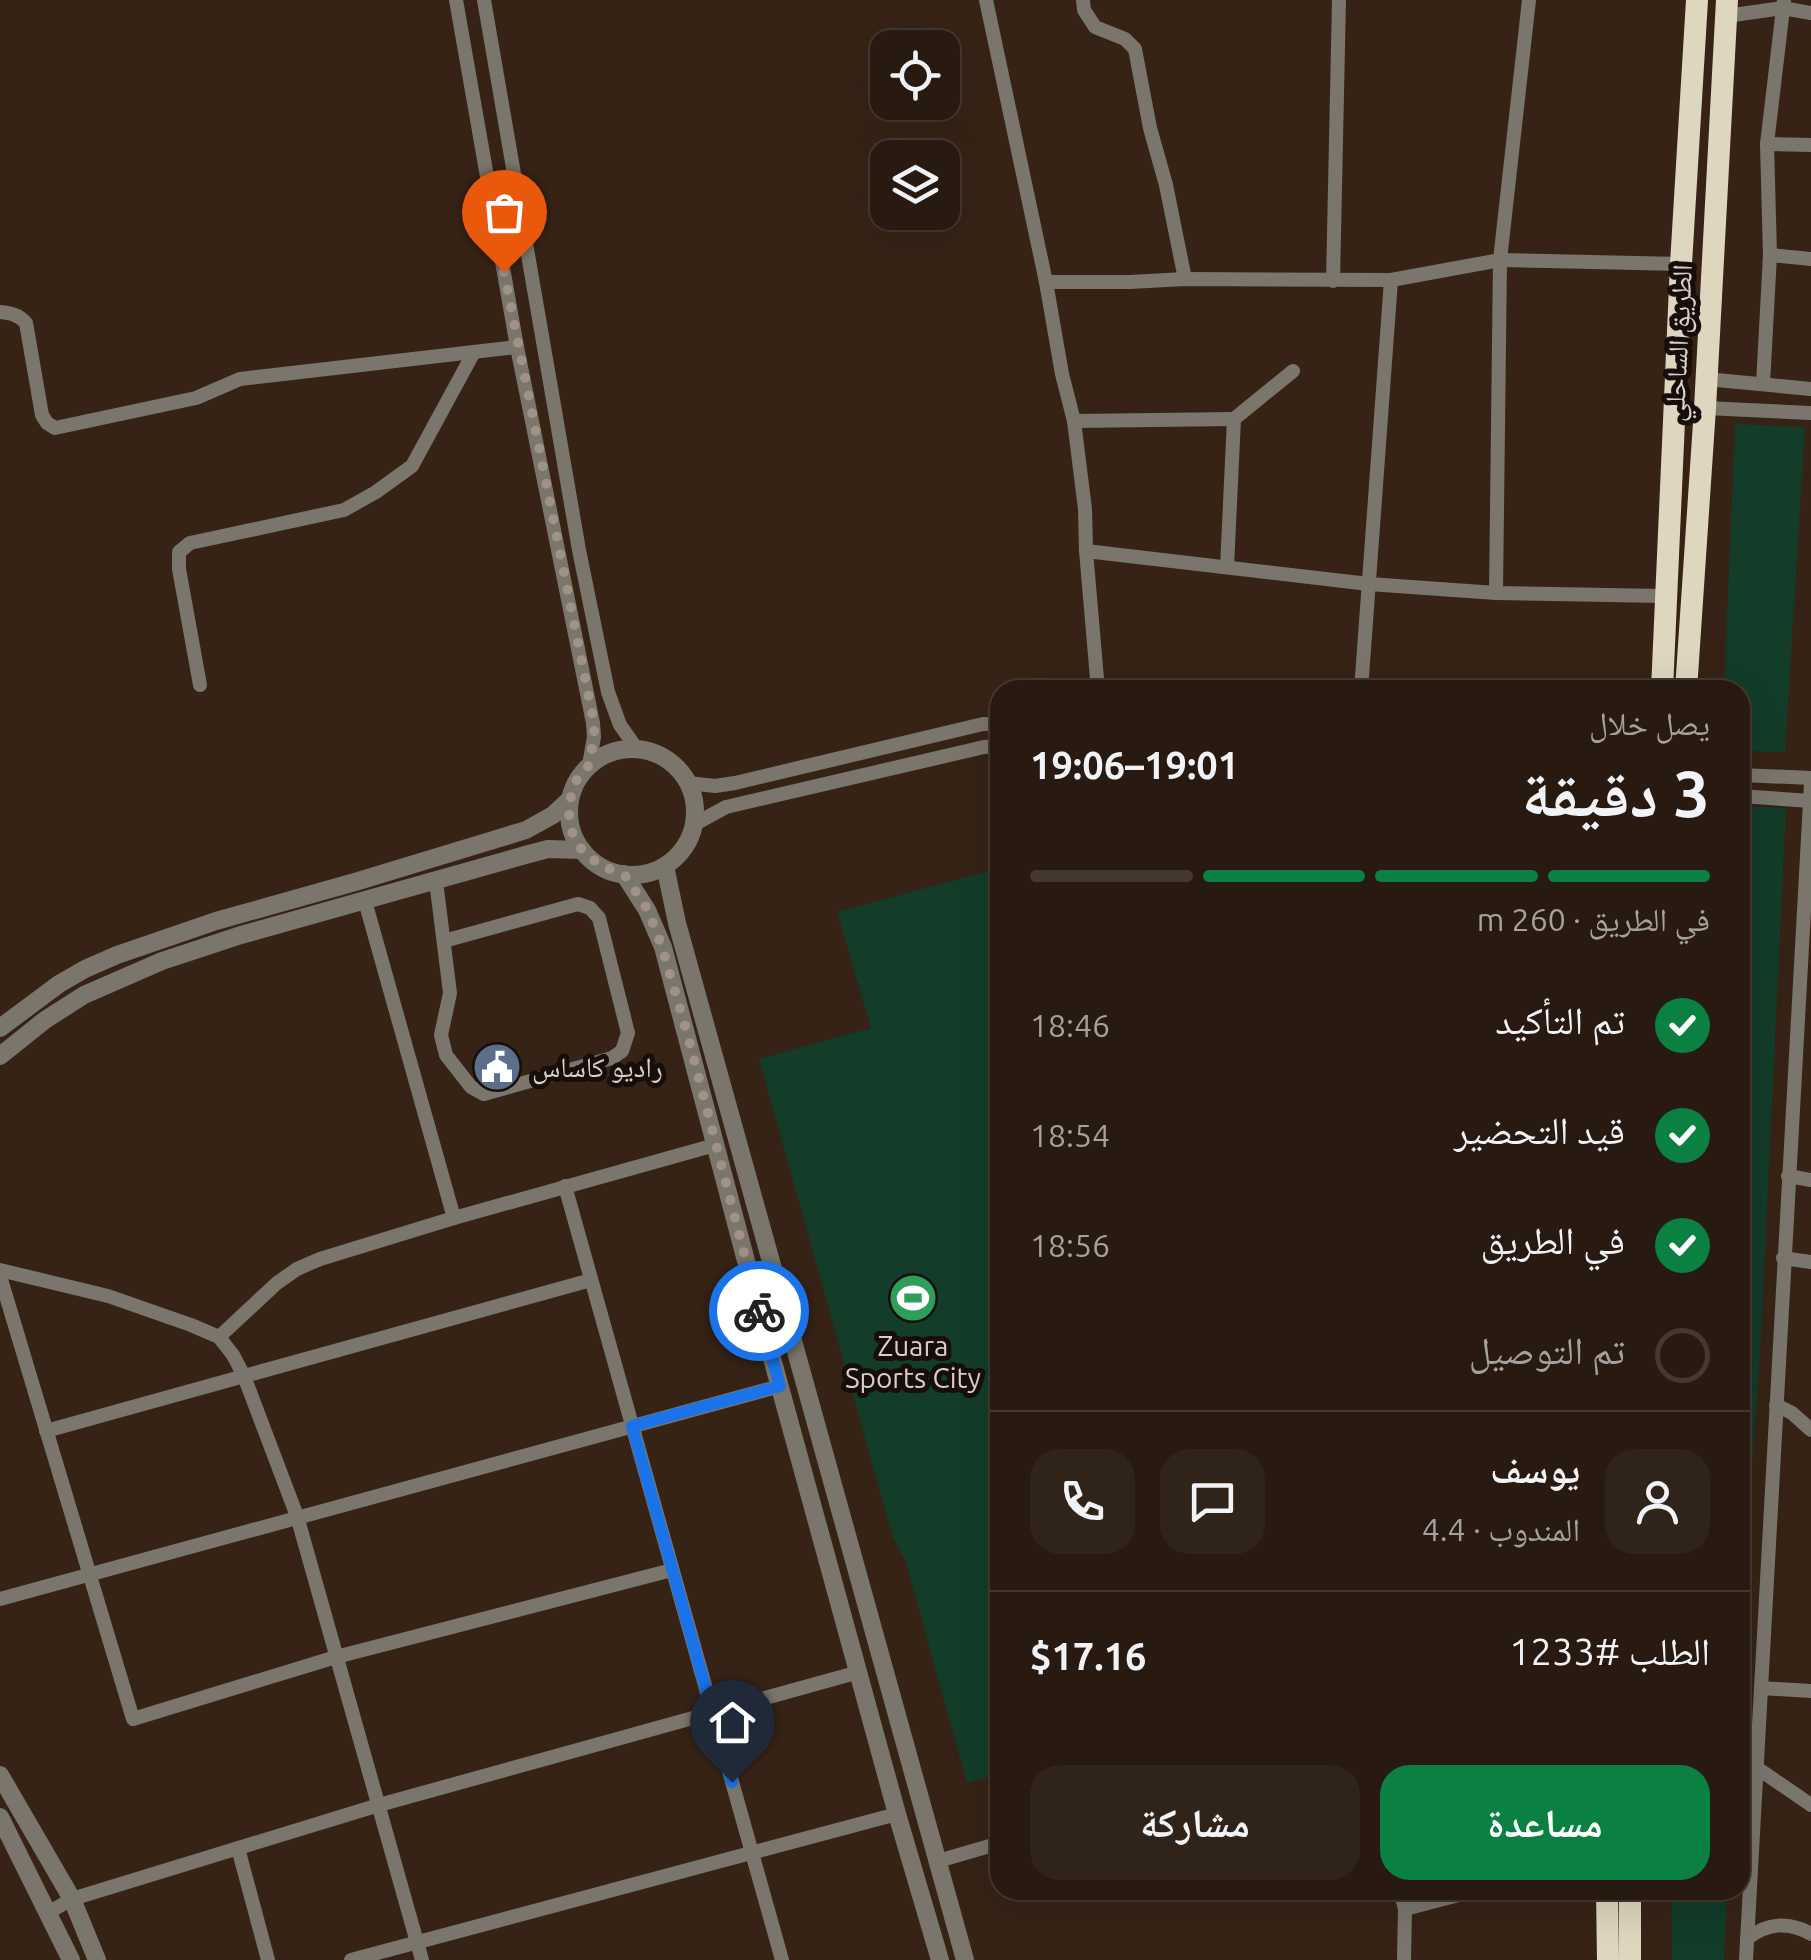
<!DOCTYPE html>
<html lang="ar">
<head>
<meta charset="utf-8">
<style>
  body { margin:0; font-family:Ubuntu,"Noto Naskh Arabic",sans-serif; background:#302319; color:#f1f3f6; direction:rtl; height:100vh; display:flex; flex-direction:column; font-size:38px; white-space:nowrap }
  * { box-sizing:border-box; margin:0 }
  p { font-size:32px; color:#a5a19f }
  .icon { flex:none; width:55px; height:55px; fill:none; stroke:currentColor; stroke-width:2; stroke-linecap:round; stroke-linejoin:round }
  .map { position:relative; flex:1; overflow:hidden; direction:ltr }
  .details { position:absolute; left:990px; top:680px; width:760px; height:1220px; display:flex; flex-direction:column; background:#281a10; border-radius:30px; box-shadow:0 10px 40px #0002,0 0 0 2px #443830; direction:rtl }
  .details>* { flex:none }
  .controls { position:absolute; left:870px; top:30px; display:grid; gap:20px }
  .controls a { display:grid; place-items:center; width:90px; height:90px; border-radius:20px; background:#281a10; box-shadow:0 10px 40px #0002,0 0 0 2px #443830; font-size:50px }
  .pin { position:absolute; display:grid; place-items:center; width:85px; height:85px; color:#fff; margin:-102px -42px; border-radius:50% 50% 50% 0; rotate:-45deg; box-shadow:0 0 10px #0007 }
  .pin .icon { rotate:45deg }
  .courier { position:absolute; display:grid; place-items:center; width:100px; height:100px; margin:-50px; border:8px solid #1a73e8; border-radius:50%; background:#fff; color:#222; box-shadow:0 2px 12px #0007 }
  .headline em { font-style:normal; font-weight:700 }
  .headline div { display:flex; flex-direction:column-reverse }
  .headline { display:flex; align-items:center; justify-content:space-between; height:170px; padding:0 40px }
  h1 { font-size:65px; font-weight:700; line-height:75px }
  .bar { display:grid; grid-template-columns:repeat(4,1fr); gap:15px 10px; align-content:center; height:120px; padding:0 40px }
  .bar i { height:12px; border-radius:8px; background:#443830 }
  .bar .active { background:#0b8043 }
  .bar p { grid-column:span 4 }
  .line { display:flex; align-items:center; gap:25px; padding:0 40px; border-top:2px solid #443830 }
  .line div { flex:1 }
  .round { display:grid; place-items:center; flex:none; width:105px; height:105px; border-radius:30px; background:#302319 }
  ol { padding:0 40px; list-style:none }
  li { display:flex; align-items:center; gap:30px; height:110px }
  li p { margin-inline-start:auto }
  li .icon { padding:10px; border-radius:50%; background:#0b8043; color:#fff; stroke-width:4 }
  li:last-child { color:#a5a19f }
  li i { width:55px; height:55px; border:5px solid #443830; border-radius:50% }
  .button { display:flex; gap:20px; margin-top:auto; padding:20px 40px }
  .button a { flex:1; height:115px; border-radius:30px; background:#0b8043; color:#fff; font-size:40px; font-weight:700; line-height:115px; text-align:center }
  .button a+a { background:#302319; color:#f1f3f6 }
  .map>svg:first-child { display:block }
  .green { fill:#133c29 }
  .lines { fill:none; stroke-linecap:round; stroke-linejoin:round }
  .minor { stroke:#7a766c; stroke-width:14 }
  .tertiary { stroke:#7a766c; stroke-width:18 }
  .trunk { stroke:#ded6be; stroke-width:22 }
  .done { stroke:#a19288; stroke-width:10; stroke-dasharray:0 18 }
  .route { stroke:#1a73e8; stroke-width:12 }
  .labels { text-anchor:middle; stroke-width:10; stroke-linejoin:round; paint-order:stroke }
  .street-label { font-size:28px; fill:#dbcec6; stroke:#170e09 }
  .poi-label { font-size:28px; fill:#dbcec6; stroke:#170e09; text-anchor:start }
</style>
</head>
<body>
<div class="map">
<svg width="1811" height="1960" viewBox="0 0 1811 1960">
  <rect width="100%" height="100%" fill="#362316"/>
  <g class="green">
    <path d="M1735 424 1805 427 1785 753 1740 750V690H1724Z"/>
    <path d="M1740 806 1786 808 1761 1336 1740 1645Z"/>
    <path d="M1000 868V1774L967 1783 905 1559 893 1538 759 1059 871 1028 837 912Z"/>
    <path d="M1671 1890H1727L1724 1960H1672Z"/>
  </g>
  <g class="lines">
    <g class="minor">
      <path d="M456 0 517 347 593 723 594 737 589 765"/>
      <path d="M484 0 579 550 608 692 620 725 637 749"/>
      <path d="M986 0 1046 282 1062 374 1074 421 1085 509 1086 551 1098 690"/>
      <path d="M1083 0 1084 10 1095 27 1125 39 1135 49 1150 128 1166 185 1185 279"/>
      <path d="M1726 16 1783 8 1811 13"/>
      <path d="M1767 144 1811 145"/>
      <path d="M1770 255 1811 259"/>
      <path d="M1333 281 1339 0"/>
      <path d="M1046 282H1130L1185 279 1391 280 1500 260 1681 264"/>
      <path d="M0 312C11 313 19 315 26 323L42 415 47 423 55 428 196 398 240 379 517 347"/>
      <path d="M1706 379 1811 389"/>
      <path d="M1763 384 1770 255 1767 144 1784 0"/>
      <path d="M1705 408 1811 413"/>
      <path d="M1074 421 1234 419"/>
      <path d="M1086 551 1369 584 1496 593 1664 596"/>
      <path d="M1227 567 1234 419 1293 371"/>
      <path d="M1496 593 1500 260 1529 0"/>
      <path d="M200 685 179 569V552L190 543 344 510 376 492 412 466 474 352"/>
      <path d="M1361 690 1391 280"/>
      <path d="M1740 775 1811 778"/>
      <path d="M688 783 715 786 735 783 983 724H1000"/>
      <path d="M1740 796 1811 801"/>
      <path d="M693 825 726 807 984 747 1000 746"/>
      <path d="M436 881 450 993 441 1035 446 1055 471 1087 484 1094 612 1058 622 1051 628 1033 599 918 590 908 578 904 444 941"/>
      <path d="M365 901 454 1218"/>
      <path d="M1788 1176 1811 1180"/>
      <path d="M565 1186 782 1960"/>
      <path d="M1783 1258 1811 1262"/>
      <path d="M0 1270 108 1296 191 1325 219 1337 233 1355 244 1376 297 1516 422 1960"/>
      <path d="M0 1276 133 1719 336 1657 672 1570"/>
      <path d="M219 1337 277 1283 297 1269 320 1259 454 1218 715 1145"/>
      <path d="M1776 1405 1792 1413 1811 1430"/>
      <path d="M46 1431 591 1280"/>
      <path d="M0 1599 780 1386"/>
      <path d="M1761 1688 1811 1691"/>
      <path d="M1757 1768 1811 1805"/>
      <path d="M238 1848 268 1960"/>
      <path d="M938 1861 1000 1843"/>
      <path d="M1400 1890 1405 1909 1404 1960"/>
      <path d="M1405 1909 1478 1890"/>
      <path d="M49 1912 72 1899 379 1805 859 1672"/>
      <path d="M1747 1939C1766 1923 1789 1921 1811 1934"/>
      <path d="M351 1960 897 1814"/>
      <path d="M1746 1960 1811 784"/>
    </g>
    <g class="tertiary">
      <circle cx="632" cy="812" r="63"/>
      <path d="M665 866 677 923 965 1960"/>
      <path d="M624 874 647 910 663 947 764 1329 897 1814 940 1960"/>
      <path d="M0 1028 59 984 85 969 117 955 216 921 355 882 526 830 553 815 569 800"/>
      <path d="M0 1056 45 1020 84 995 162 961 241 935 529 854 548 849 582 850"/>
      <path d="M0 1775 72 1899 97 1960"/>
      <path d="M0 1817 71 1960"/>
    </g>
    <g class="trunk">
      <path d="M1662 690 1681 264 1697 0"/>
      <path d="M1686 690 1705 408 1727 0"/>
      <path d="M1607 1890 1608 1960"/>
      <path d="M1630 1960V1890"/>
    </g>
  </g>
  <g class="lines">
    <path class="done" d="M504 272 594 723V737L589 765 576 781 570 800 569 818 573 835 582 850 601 866 624 874 648 910 662 947 689 1040 759 1311"/>
    <path class="route" d="M732 1782 632 1426 780 1386 759 1311"/>
  </g>
  <defs>
    <g id="civic-disc" transform="scale(2.5)"><circle r="9.5" fill="#5c6f8a" stroke="#170e09"/><path d="M-.6-6.5H3V-4.5H.6V-3L4-1V1h2V6H-6V1h2V-1L-.6-3ZM-1.2 2.5V6h2.4V2.5Z" fill="#fff"/></g>
    <g id="stadium-disc" transform="scale(2.5)"><circle r="9.5" fill="#2e9e5b" stroke="#170e09"/><path d="M0-5a6.5 5 0 1 0 0 10a6.5 5 0 1 0 0-10ZM-3.5-1.8h7v3.6h-7Z" fill="#fff"/></g>
  </defs>
  <g fill-rule="evenodd">
    <use href="#civic-disc" x="497" y="1067"/>
    <use href="#stadium-disc" x="913" y="1298"/>
  </g>
  <g class="labels">
    <g class="street-label">
      <text transform="translate(1678 343) rotate(-87)" y="10">الطريق الساحلي</text>
    </g>
    <g class="poi-label">
      <text x="532" y="1077">راديو كاساس</text>
      <text x="913" y="1356" text-anchor="middle">Zuara<tspan x="913" dy="32">Sports City</tspan></text>
    </g>
  </g>
</svg>
<div class="controls">
<a><svg class="icon" aria-label="locate" viewBox="0 0 24 24"><circle cx="12" cy="12" r="6"/><path d="M12 2v4M12 18v4M2 12h4M18 12h4"/></svg></a>
<a><svg class="icon" aria-label="layers" viewBox="0 0 24 24"><path d="M12 4l9 5-9 5-9-5zM3 14l9 5 9-5"/></svg></a>
</div>
<div class="pin" style="left:504px;top:272px;background:#ea580c"><svg class="icon" aria-label="bag" viewBox="0 0 24 24"><path d="M5 8h14l-1 12H6zM9 8a3 3 0 0 1 6 0"/></svg></div>
<div class="pin" style="left:732px;top:1782px;background:#1f2937"><svg class="icon" aria-label="home" viewBox="0 0 24 24"><path d="M3 11l9-7 9 7M6 9v11h12V9"/></svg></div>
<div class="courier" style="left:759px;top:1311px"><svg class="icon" aria-label="bike" viewBox="0 0 24 24"><circle cx="6" cy="16" r="4"/><circle cx="18" cy="16" r="4"/><path d="M6 16l4-8h5l3 8M10 8l3 8H6M13 5h3"/></svg></div>
<section class="details">
<div class="headline"><div><h1>3 دقيقة</h1><p>يصل خلال</p></div><em>19:01–19:06</em></div>
<div class="bar"><i class="active"></i><i class="active"></i><i class="active"></i><i></i><p>في الطريق · 260 m</p></div>
<ol>
<li><svg class="icon" aria-label="check" viewBox="0 0 24 24"><path d="M5 12l5 5 9-10"/></svg>تم التأكيد<p>18:46</p></li>
<li><svg class="icon" aria-label="check" viewBox="0 0 24 24"><path d="M5 12l5 5 9-10"/></svg>قيد التحضير<p>18:54</p></li>
<li><svg class="icon" aria-label="check" viewBox="0 0 24 24"><path d="M5 12l5 5 9-10"/></svg>في الطريق<p>18:56</p></li>
<li><i></i>تم التوصيل</li>
</ol>
<div class="line" style="height:180px"><a class="round"><svg class="icon" aria-label="person" viewBox="0 0 24 24"><circle cx="12" cy="8" r="4"/><path d="M4 21q1-7 8-7t8 7"/></svg></a><div><b>يوسف</b><p>المندوب · 4.4</p></div><a class="round"><svg class="icon" aria-label="chat" viewBox="0 0 24 24"><path d="M4 5h16v11H9l-5 4z"/></svg></a><a class="round"><svg class="icon" aria-label="phone" viewBox="0 0 24 24"><path d="M5 4h4l2 5-3 2q2 4 5 5l2-3 5 2v4C11 20 4 13 5 4z"/></svg></a></div>
<div class="line" style="height:130px"><div>الطلب #1233</div><b>$17.16</b></div>
<div class="button"><a>مساعدة</a><a>مشاركة</a></div>
</section>
</div>
</body>
</html>
